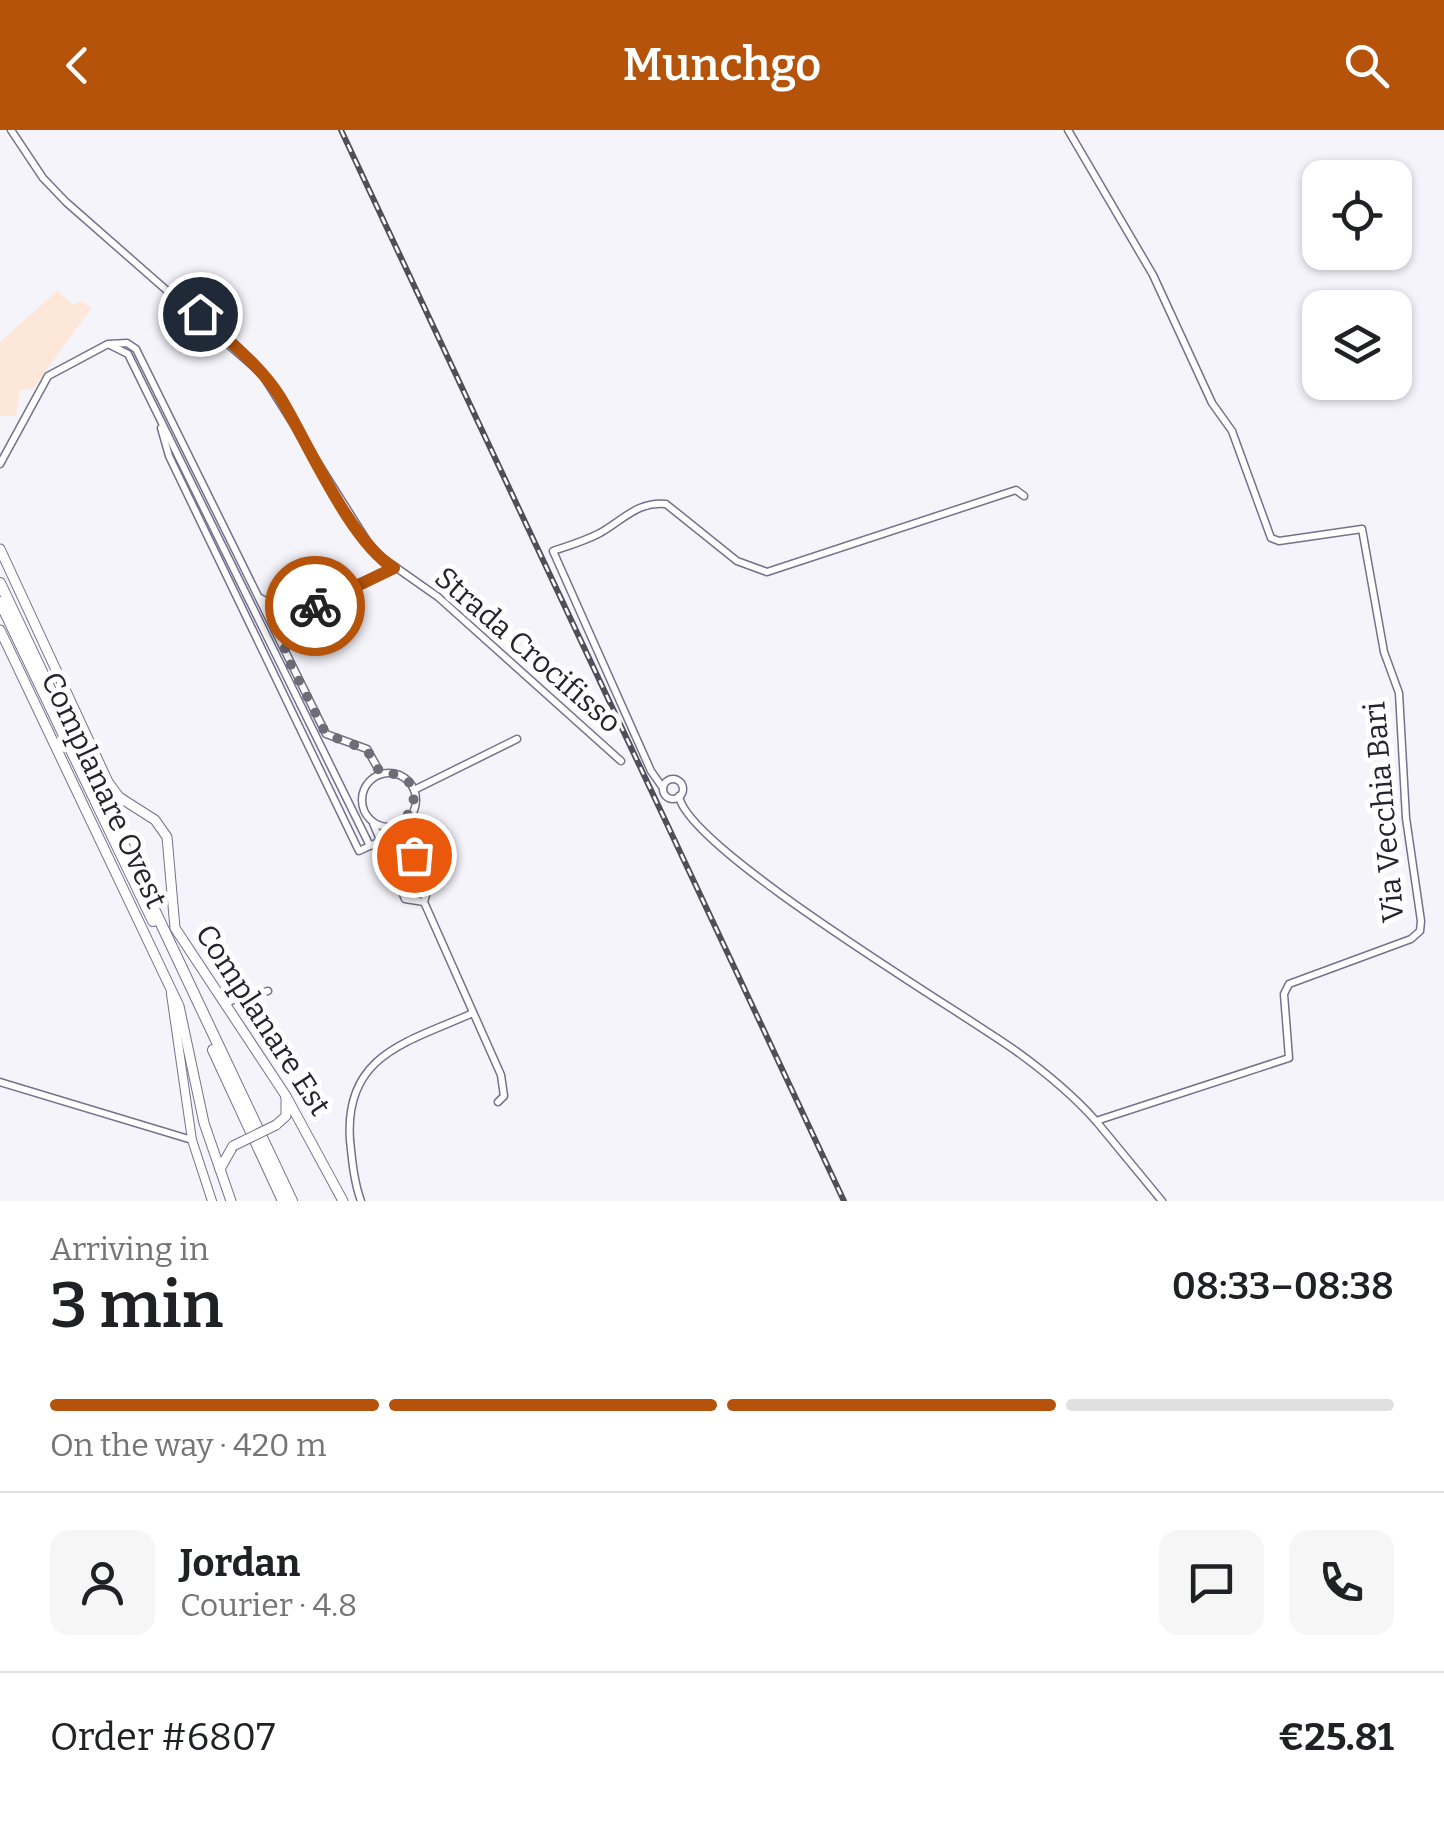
<!DOCTYPE html>
<html lang="en">
<head>
<meta charset="utf-8">
<style>
  body { margin:0; font-family:Bitter,serif; background:#f6f6f6; color:#202124; height:100vh; display:flex; flex-direction:column; font-size:38px; white-space:nowrap }
  * { box-sizing:border-box; margin:0 }
  p { font-size:32px; color:#757577 }
  .icon { flex:none; width:55px; height:55px; fill:none; stroke:currentColor; stroke-width:2; stroke-linecap:round; stroke-linejoin:round }
  .map { position:relative; height:1071px; overflow:hidden }
  .sheet { display:flex; flex-direction:column; background:#fff; flex:1 }
  .sheet>* { flex:none }
  .tools { position:absolute; left:1302px; top:30px; display:grid; gap:20px }
  .tools a { display:grid; place-items:center; width:110px; height:110px; border-radius:20px; background:#fff; box-shadow:0 2px 8px #0004; font-size:50px }
  .pin { position:absolute; display:grid; place-items:center; width:85px; height:85px; color:#fff; margin:-42px; border:5px solid #fff; border-radius:50%; box-shadow:0 2px 10px #0007 }
  .courier { position:absolute; display:grid; place-items:center; width:100px; height:100px; margin:-50px; border:8px solid #b45309; border-radius:50%; background:#fff; color:#222; box-shadow:0 2px 12px #0007 }
  .headline em { font-style:normal; font-weight:600 }
  .headline div { display:flex; flex-direction:column-reverse }
  .headline { display:flex; align-items:center; justify-content:space-between; height:170px; padding:0 50px }
  h1 { font-size:65px; font-weight:600; line-height:75px }
  .bar { display:grid; grid-template-columns:repeat(4,1fr); gap:15px 10px; align-content:center; height:120px; padding:0 50px }
  .bar i { height:12px; border-radius:8px; background:#e0e0e0 }
  .bar .current { background:#b45309 }
  .bar p { grid-column:span 4 }
  .line { display:flex; align-items:center; gap:25px; padding:0 50px; border-top:2px solid #e0e0e0 }
  .line div { flex:1 }
  .round { display:grid; place-items:center; flex:none; width:105px; height:105px; border-radius:20px; background:#f6f6f6 }
  header { display:flex; justify-content:space-between; align-items:center; height:130px; padding:0 50px; background:#b45309; color:#fff; font-size:45px; font-weight:600 }
  .map>svg:first-child { display:block }
  .industrial { fill:#fce7d9 }
  .lines { fill:none; stroke-linecap:round; stroke-linejoin:round }
  .minor-casing { stroke:#75718d; stroke-width:9 }
  .tertiary-casing { stroke:#75718d; stroke-width:10 }
  .secondary-casing { stroke:#75718d; stroke-width:11 }
  .trunk-casing { stroke:#75718d; stroke-width:12 }
  .minor { stroke:#fff; stroke-width:6 }
  .tertiary { stroke:#fff; stroke-width:8 }
  .secondary { stroke:#fff; stroke-width:9 }
  .trunk { stroke:#fff; stroke-width:10 }
  .rail-casing { stroke:#504f59; stroke-width:6 }
  .rail { stroke:#fff; stroke-width:2.5; stroke-dasharray:8; stroke-linecap:butt }
  .secondary-bridge-casing { stroke:#75718d; stroke-width:11; stroke-linecap:butt }
  .secondary-bridge { stroke:#fff; stroke-width:9 }
  .done { stroke:#6e6c76; stroke-width:10; stroke-dasharray:0 18 }
  .route { stroke:#b45309; stroke-width:12 }
  .labels { text-anchor:middle; stroke-width:10; stroke-linejoin:round; paint-order:stroke }
  .street-label { font-size:30px; fill:#25232e; stroke:#fff }
</style>
</head>
<body>
<header><svg class="icon" aria-label="back" viewBox="0 0 24 24"><path d="M15 5l-7 7 7 7"/></svg>Munchgo<svg class="icon" aria-label="search" viewBox="0 0 24 24"><circle cx="10" cy="10" r="6"/><path d="M15 15l6 6"/></svg></header>
<div class="map">
<svg width="1444" height="1071" viewBox="0 0 1444 1071">
  <rect width="100%" height="100%" fill="#f5f4fb"/>
  <path class="industrial" d="M57 161 73 175 81 171 91 178 33 259 20 260 16 286H0V212Z"/>
  <g class="lines">
    <g class="minor-casing">
      <g id="minor">
        <path d="M11 0 43 48 66 72 262 244 374 422 438 467 621 631"/>
        <path d="M1068 0 1153 145 1212 273 1232 301 1271 408 1279 411 1362 399 1384 522 1399 563 1406 688 1421 791 1420 801 1411 809 1289 854 1284 864 1289 928 1096 991 1162 1071"/>
        <path d="M110 215 128 224 370 716"/>
        <path d="M161 298 169 326 359 721 378 712"/>
        <path d="M0 334 48 246 108 214 127 213 136 219 326 604 367 619 381 644"/>
        <path d="M260 468 280 479H309"/>
        <path d="M284 519C295 471 353 458 393 438"/>
        <circle cx="389" cy="670" r="27"/>
        <circle cx="673" cy="659" r="10"/>
        <path d="M663 658 651 641 553 421C568 416 585 411 600 403 623 390 638 371 666 374L737 431 767 442 1016 360 1024 366"/>
        <path d="M414 660 517 609"/>
        <path d="M679 666C687 719 960 881 1016 921 1045 942 1072 964 1096 991"/>
        <path d="M373 693 405 769 424 772"/>
        <path d="M400 694 429 755 424 772 501 945 504 966 498 972"/>
        <path d="M227 876 230 871 268 861"/>
        <path d="M0 952 192 1010"/>
        <path d="M361 1071C354 1052 352 1030 350 1010 344 924 408 912 473 883"/>
      </g>
    </g>
    <g class="tertiary-casing">
      <path id="tertiary" d="M171 864 192 1010 212 1071"/>
    </g>
    <g class="secondary-casing">
      <g id="secondary">
        <path d="M0 419 108 652 119 667 155 690 167 707 175 798 286 966 343 1071"/>
        <path d="M0 500 179 876 204 993 231 1071"/>
        <path d="M276 995 286 986V967"/>
        <path d="M220 1039 233 1016"/>
      </g>
    </g>
    <g class="trunk-casing">
      <g id="trunk">
        <path d="M0 453 292 1071"/>
        <path d="M0 472 153 791"/>
        <path d="M213 920 283 1071"/>
      </g>
    </g>
    <use href="#minor" class="minor"/>
    <use href="#tertiary" class="tertiary"/>
    <use href="#secondary" class="secondary"/>
    <use href="#trunk" class="trunk"/>
    <g class="rail-casing">
      <path id="rail" d="M341 0 844 1071"/>
    </g>
    <use href="#rail" class="rail"/>
    <g class="secondary-bridge-casing">
      <path id="secondary-bridge" d="M233 1016 276 995"/>
    </g>
    <use href="#secondary-bridge" class="secondary-bridge"/>
  </g>
  <g class="lines">
    <path class="done" d="M315 476 294 493 284 521 326 604 367 620 381 644H396L410 653 415 676 400 694 414 725"/>
    <path class="route" d="M200 184C227 210 260 235 280 267 307 311 350 412 394 438L315 476"/>
  </g>
  <g class="labels">
    <g class="street-label">
      <text transform="translate(528 520) rotate(41)" y="10">Strada Crocifisso</text>
      <text transform="translate(104 660) rotate(65)" y="10">Complanare Ovest</text>
      <text transform="translate(1384 682) rotate(-95)" y="10">Via Vecchia Bari</text>
      <text transform="translate(263 890) rotate(57)" y="10">Complanare Est</text>
    </g>
  </g>
</svg>
<div class="tools">
<a><svg class="icon" aria-label="locate" viewBox="0 0 24 24"><circle cx="12" cy="12" r="6"/><path d="M12 2v4M12 18v4M2 12h4M18 12h4"/></svg></a>
<a><svg class="icon" aria-label="layers" viewBox="0 0 24 24"><path d="M12 4l9 5-9 5-9-5zM3 14l9 5 9-5"/></svg></a>
</div>
<div class="pin" style="left:414px;top:725px;background:#ea580c"><svg class="icon" aria-label="bag" viewBox="0 0 24 24"><path d="M5 8h14l-1 12H6zM9 8a3 3 0 0 1 6 0"/></svg></div>
<div class="pin" style="left:200px;top:184px;background:#1f2937"><svg class="icon" aria-label="home" viewBox="0 0 24 24"><path d="M3 11l9-7 9 7M6 9v11h12V9"/></svg></div>
<div class="courier" style="left:315px;top:476px"><svg class="icon" aria-label="bike" viewBox="0 0 24 24"><circle cx="6" cy="16" r="4"/><circle cx="18" cy="16" r="4"/><path d="M6 16l4-8h5l3 8M10 8l3 8H6M13 5h3"/></svg></div>
</div>
<section class="sheet">
<div class="headline"><div><h1>3 min</h1><p>Arriving in</p></div><em>08:33–08:38</em></div>
<div class="bar"><i class="current"></i><i class="current"></i><i class="current"></i><i></i><p>On the way · 420 m</p></div>
<div class="line" style="height:180px"><a class="round"><svg class="icon" aria-label="person" viewBox="0 0 24 24"><circle cx="12" cy="8" r="4"/><path d="M4 21q1-7 8-7t8 7"/></svg></a><div><b>Jordan</b><p>Courier · 4.8</p></div><a class="round"><svg class="icon" aria-label="chat" viewBox="0 0 24 24"><path d="M4 5h16v11H9l-5 4z"/></svg></a><a class="round"><svg class="icon" aria-label="phone" viewBox="0 0 24 24"><path d="M5 4h4l2 5-3 2q2 4 5 5l2-3 5 2v4C11 20 4 13 5 4z"/></svg></a></div>
<div class="line" style="height:130px"><div>Order #6807</div><b>€25.81</b></div>
</section>
</body>
</html>
